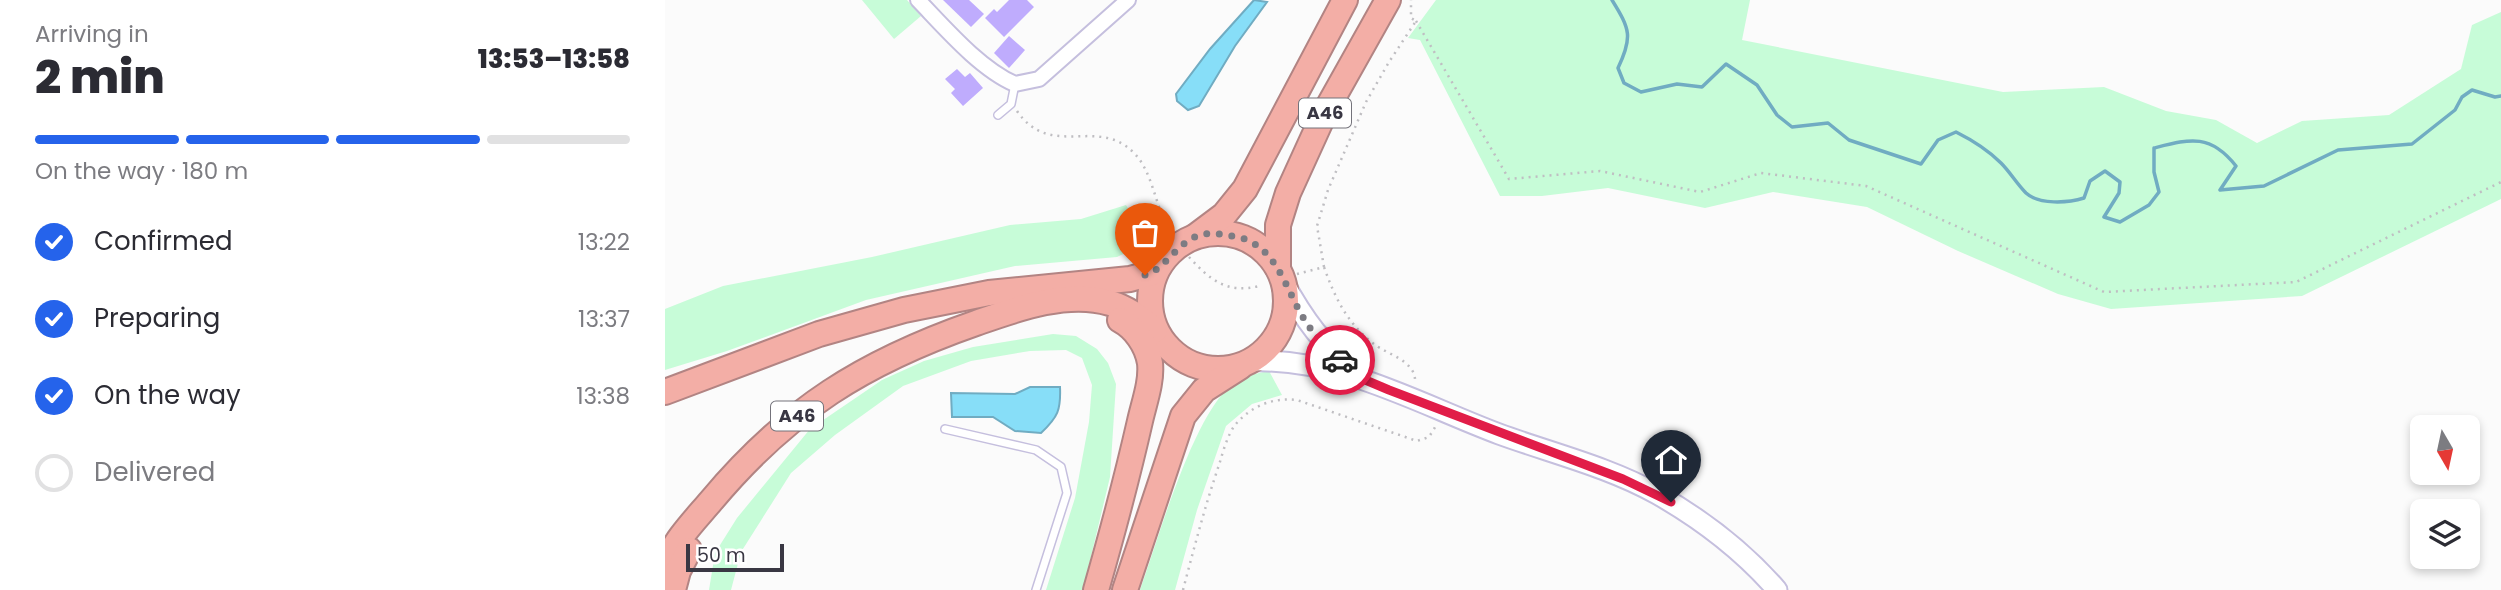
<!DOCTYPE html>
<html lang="en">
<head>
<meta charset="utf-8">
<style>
  body { margin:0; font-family:Poppins,sans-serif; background:#f7f7f7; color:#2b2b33; height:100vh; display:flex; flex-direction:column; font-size:26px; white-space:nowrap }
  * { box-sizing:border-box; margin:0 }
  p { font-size:23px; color:#7c7c81 }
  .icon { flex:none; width:38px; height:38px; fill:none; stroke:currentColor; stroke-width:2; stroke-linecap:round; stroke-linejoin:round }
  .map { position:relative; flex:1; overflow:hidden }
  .panel { display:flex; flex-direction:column; background:#fff; width:665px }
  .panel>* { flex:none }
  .needle { width:46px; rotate:171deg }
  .buttons { position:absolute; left:1745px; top:415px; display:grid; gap:14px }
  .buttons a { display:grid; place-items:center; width:70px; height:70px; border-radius:10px; background:#fff; box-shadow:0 4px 10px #0003; font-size:35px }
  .scale { position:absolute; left:21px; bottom:18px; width:98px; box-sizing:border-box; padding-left:7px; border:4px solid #393743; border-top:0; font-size:19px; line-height:24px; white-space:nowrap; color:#393743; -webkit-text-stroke:5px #fff; paint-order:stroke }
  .pin { position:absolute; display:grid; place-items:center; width:60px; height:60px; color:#fff; margin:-72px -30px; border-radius:50% 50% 50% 0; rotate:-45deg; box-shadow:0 0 7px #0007 }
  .pin .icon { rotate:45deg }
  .courier { position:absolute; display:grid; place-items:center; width:70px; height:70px; margin:-35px; border:5px solid #e11d48; border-radius:50%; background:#fff; color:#222; box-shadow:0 2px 9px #0007 }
  .head em { font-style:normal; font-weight:800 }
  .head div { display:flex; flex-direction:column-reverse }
  .head { display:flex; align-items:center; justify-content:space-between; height:119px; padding:0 35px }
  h1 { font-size:46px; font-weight:800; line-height:52px }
  .bar { display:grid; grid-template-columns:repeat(4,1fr); gap:10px 7px; align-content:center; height:84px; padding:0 35px }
  .bar i { height:9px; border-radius:5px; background:#e1e1e2 }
  .bar .current { background:#2563eb }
  .bar p { grid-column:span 4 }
  ol { padding:0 35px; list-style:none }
  li { display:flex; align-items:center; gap:21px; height:77px }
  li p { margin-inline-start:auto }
  li .icon { padding:7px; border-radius:50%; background:#2563eb; color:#fff; stroke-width:4 }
  li:last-child { color:#7c7c81 }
  li i { width:38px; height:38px; border:4px solid #e1e1e2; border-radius:50% }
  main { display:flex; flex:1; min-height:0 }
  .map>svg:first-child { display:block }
  .green { fill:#c7fcd8 }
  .water { fill:#87def8; stroke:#70acc2; stroke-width:2 }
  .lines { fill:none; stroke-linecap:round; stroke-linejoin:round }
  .stream { stroke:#70acc2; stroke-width:3.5 }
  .building { fill:#bfacfd }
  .lane-casing { stroke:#c5bfde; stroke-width:10 }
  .street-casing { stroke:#c5bfde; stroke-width:18 }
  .secondary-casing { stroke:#c5bfde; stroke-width:23 }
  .highway-casing { stroke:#b28483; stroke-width:28 }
  .path { stroke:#bfbec2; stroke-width:2.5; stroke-dasharray:2 5; stroke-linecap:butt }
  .lane { stroke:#fff; stroke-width:7 }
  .street { stroke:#fff; stroke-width:14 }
  .secondary { stroke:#fff; stroke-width:19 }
  .highway { stroke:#f3aea6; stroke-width:24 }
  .done { stroke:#7d7c83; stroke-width:7; stroke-dasharray:0 12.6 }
  .route { stroke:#e11d48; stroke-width:9 }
  .labels { text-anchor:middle; stroke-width:5; stroke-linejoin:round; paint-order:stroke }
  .shield { fill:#fff; stroke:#74737b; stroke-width:2 }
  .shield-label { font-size:18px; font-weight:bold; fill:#393743 }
</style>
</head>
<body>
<main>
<section class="panel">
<div class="head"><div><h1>2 min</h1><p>Arriving in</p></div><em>13:53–13:58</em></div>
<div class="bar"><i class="current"></i><i class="current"></i><i class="current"></i><i></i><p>On the way · 180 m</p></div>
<ol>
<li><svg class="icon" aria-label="check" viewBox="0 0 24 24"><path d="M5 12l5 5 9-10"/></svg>Confirmed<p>13:22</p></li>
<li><svg class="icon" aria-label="check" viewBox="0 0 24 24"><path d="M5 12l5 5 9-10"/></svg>Preparing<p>13:37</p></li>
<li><svg class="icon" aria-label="check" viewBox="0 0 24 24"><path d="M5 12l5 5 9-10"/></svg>On the way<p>13:38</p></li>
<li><i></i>Delivered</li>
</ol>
</section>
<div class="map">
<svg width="1836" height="590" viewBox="0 0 1836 590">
  <rect width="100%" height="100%" fill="#fbfbfb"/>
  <g class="green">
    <path d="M197 0H242L256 16 229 39Z"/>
    <path d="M771 0H1085L1077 40 1338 92 1439 87 1501 111 1551 120 1592 143 1637 121 1724 115 1796 69 1807 25 1836 12V199L1637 296 1446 309 1393 294 1293 251 1202 207 1108 192 1040 208 943 188 877 196H835L755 40 743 38Z"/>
    <path d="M461 205 483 242 452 257 350 266 201 300 62 351 0 370V309L58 286 207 257 345 225 416 219Z"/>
    <path d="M388 334 411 336 432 349 443 363 451 384 445 477 418 590H381L410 498 424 422 427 385 417 358 401 350 365 351 306 361 238 386 170 435 126 473 76 552 66 590H44L50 553 72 518 145 429 217 380 259 361 308 347Z"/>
    <path d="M604 371 617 395 587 404 561 426 532 510 510 590H475C493 541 530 405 573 380 581 375 594 373 604 371Z"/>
  </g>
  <g class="water">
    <path d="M589 0 602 2 570 46 534 106 523 110 512 101 511 94 545 49Z"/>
    <path d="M365 387H395C396 410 393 417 376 433L350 431 328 417H287L286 393 350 394Z"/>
  </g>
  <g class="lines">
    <path class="stream" d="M947 0C965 29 968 37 953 68L959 83 976 92 1012 84 1037 87 1061 64 1092 85 1112 115 1127 127 1163 123 1184 140 1256 164 1273 140 1291 132C1307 140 1323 150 1336 163 1345 172 1352 184 1361 193 1374 205 1403 203 1419 198L1425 181 1440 171 1455 182 1454 193 1439 217 1455 222 1484 205 1494 192 1489 172V148C1525 139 1545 133 1571 166L1555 190 1599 186 1673 150 1747 144 1790 110 1797 97 1807 90 1830 97 1836 96"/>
  </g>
  <g class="building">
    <path d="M278 0H304L319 14 306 27Z"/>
    <path d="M344 0H362L369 7 339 37 320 18 329 9 332 12Z"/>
    <path d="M344 36 360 50 344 68 329 53Z"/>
    <path d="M292 69 300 77 305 73 318 88 298 106 286 93 290 89 280 79Z"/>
  </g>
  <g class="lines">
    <g class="lane-casing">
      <g id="lane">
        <path d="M333 115 346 104 350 84"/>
        <path d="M280 429 371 450 396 467 402 493 371 590"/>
      </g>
    </g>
    <g class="street-casing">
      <path id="street" d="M253 0C280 28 315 69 350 84L374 79 463 0"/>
    </g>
    <g class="secondary-casing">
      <g id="secondary">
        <path d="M618 281C638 318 659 347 692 373"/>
        <path d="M587 361C675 358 754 404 834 434 886 453 944 467 992 494 1036 519 1079 552 1112 590"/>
      </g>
    </g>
    <g class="highway-casing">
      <g id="highway">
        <circle cx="553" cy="301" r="68"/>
        <path d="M531 236 559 215 580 189 680 0"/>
        <path d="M613 268V225L623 193 659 114 723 0"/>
        <path d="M0 392 154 334 239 310 324 293 465 279 490 272"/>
        <path d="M0 565C10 540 29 521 46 501 123 409 199 362 311 323 351 309 402 290 445 303 463 308 476 319 490 330"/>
        <path d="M8 590 13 571 24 550"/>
        <path d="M431 590C447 534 462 478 475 421 479 403 487 382 485 363 482 345 470 328 455 320"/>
        <path d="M460 590 518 416 539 390 575 367"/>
      </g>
    </g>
    <g class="path">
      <path d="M751 21 844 179 935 171 1035 192 1096 173 1201 186 1439 292 1631 282 1836 182"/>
      <path d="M352 111C386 160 431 116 468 152 488 171 489 204 504 229"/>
      <path d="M524 257C545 280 562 294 594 286"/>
      <path d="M659 267 652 226 663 190 701 102 724 62 751 21 746 18V0"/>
      <path d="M632 274 659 267C670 298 682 323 709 344 723 355 752 361 750 383"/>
      <path d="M518 590C529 548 540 506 554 465 558 452 562 436 570 425 586 406 608 397 632 400L752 441 764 437 772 424"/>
    </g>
    <use href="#lane" class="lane"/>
    <use href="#street" class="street"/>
    <use href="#secondary" class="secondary"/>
    <use href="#highway" class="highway"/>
  </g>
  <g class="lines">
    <path class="done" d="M480 275C501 269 512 242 535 235 545 232 556 234 567 236 613 242 620 292 643 325 652 338 663 350 675 360"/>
    <path class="route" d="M675 360 698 379 724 390 958 479 1006 502"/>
  </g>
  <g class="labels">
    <g class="shield">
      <rect x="634" y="98.5" width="52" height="29" rx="5"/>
      <rect x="106" y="401.5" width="52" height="29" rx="5"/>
    </g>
    <g class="shield-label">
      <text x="660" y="119">A46</text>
      <text x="132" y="422">A46</text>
    </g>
  </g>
</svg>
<div class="buttons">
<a><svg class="needle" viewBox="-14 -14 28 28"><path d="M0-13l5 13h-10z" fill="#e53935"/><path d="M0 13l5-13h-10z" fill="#7c7c81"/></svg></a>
<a><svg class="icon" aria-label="layers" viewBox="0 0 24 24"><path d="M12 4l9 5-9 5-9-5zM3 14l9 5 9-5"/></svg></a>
</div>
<div class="scale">50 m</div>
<div class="pin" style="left:480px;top:275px;background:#ea580c"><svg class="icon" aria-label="bag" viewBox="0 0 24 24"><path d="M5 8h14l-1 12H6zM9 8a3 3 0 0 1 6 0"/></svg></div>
<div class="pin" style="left:1006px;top:502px;background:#1f2937"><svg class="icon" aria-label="home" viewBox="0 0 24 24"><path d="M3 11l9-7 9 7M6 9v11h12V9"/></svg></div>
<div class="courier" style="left:675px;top:360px"><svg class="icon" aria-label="car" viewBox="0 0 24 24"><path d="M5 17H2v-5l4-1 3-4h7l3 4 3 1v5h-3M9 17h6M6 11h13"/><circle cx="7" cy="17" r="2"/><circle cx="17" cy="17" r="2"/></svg></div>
</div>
</main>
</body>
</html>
